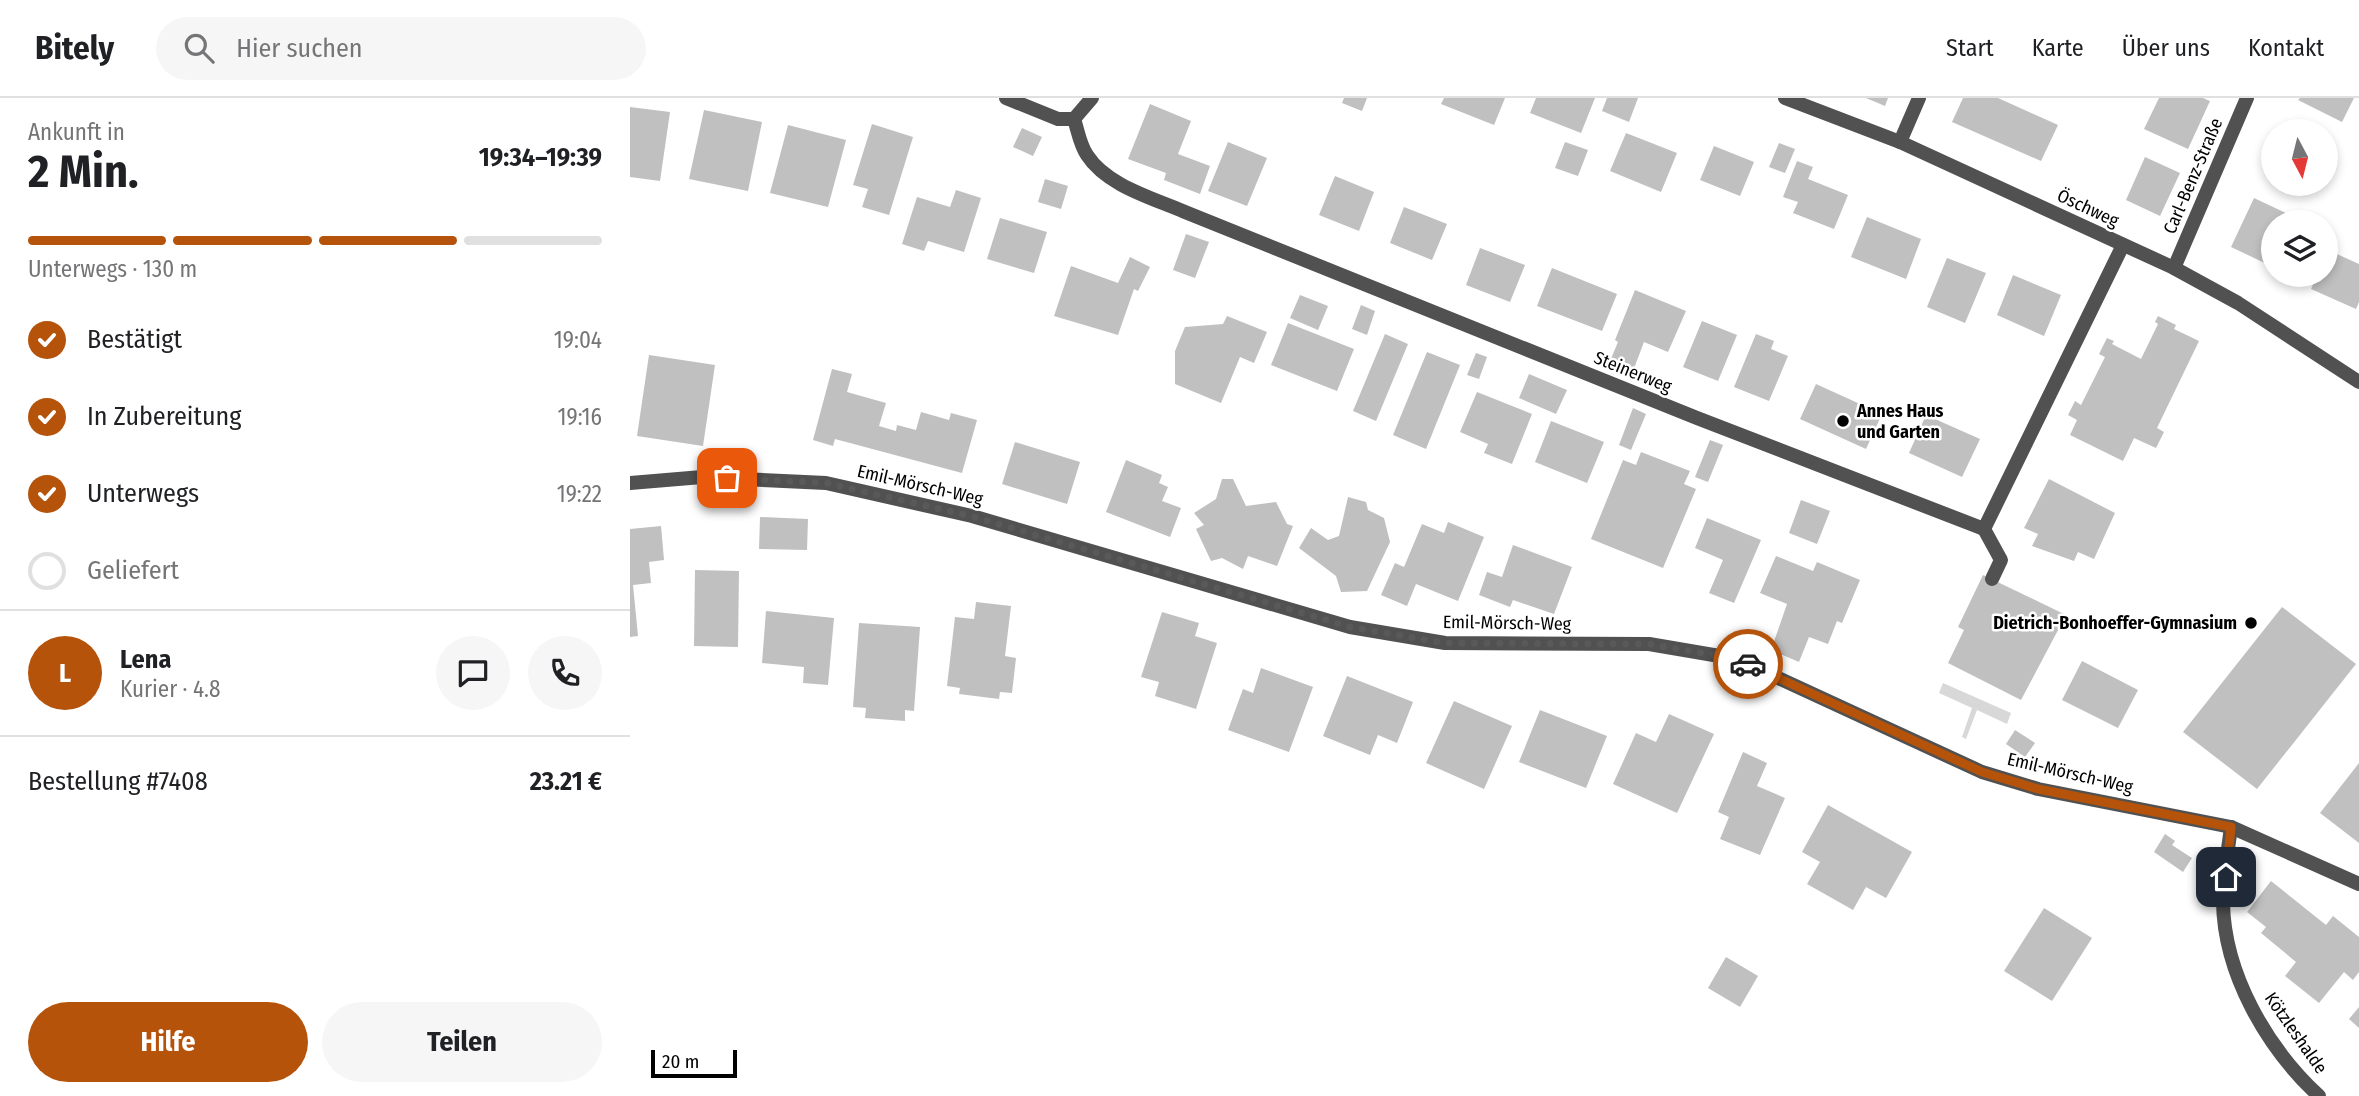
<!DOCTYPE html>
<html lang="de">
<head>
<meta charset="utf-8">
<style>
  body { margin:0; font-family:"Fira Sans Condensed",sans-serif; background:#f6f6f6; color:#202124; height:100vh; display:flex; flex-direction:column; font-size:26px; white-space:nowrap }
  * { box-sizing:border-box; margin:0 }
  p { font-size:23px; color:#757577 }
  .icon { flex:none; width:38px; height:38px; fill:none; stroke:currentColor; stroke-width:2; stroke-linecap:round; stroke-linejoin:round }
  .map { position:relative; flex:1; overflow:hidden }
  .drawer { display:flex; flex-direction:column; background:#fff; width:630px }
  .drawer>* { flex:none }
  .needle { width:46px; rotate:173deg }
  .fabs { position:absolute; left:1631px; top:21px; display:grid; gap:14px }
  .fabs a { display:grid; place-items:center; width:77px; height:77px; border-radius:50%; background:#fff; box-shadow:0 4px 10px #0003; font-size:35px }
  .scale { position:absolute; left:21px; bottom:18px; width:86px; box-sizing:border-box; padding-left:7px; border:4px solid #000; border-top:0; font-size:19px; line-height:24px; white-space:nowrap; color:#000; -webkit-text-stroke:5px #fff; paint-order:stroke }
  .pin { position:absolute; display:grid; place-items:center; width:60px; height:60px; color:#fff; margin:-30px; border-radius:14px; box-shadow:0 4px 10px #0006 }
  .courier { position:absolute; display:grid; place-items:center; width:70px; height:70px; margin:-35px; border:5px solid #b45309; border-radius:50%; background:#fff; color:#222; box-shadow:0 2px 9px #0007 }
  .headline em { font-style:normal; font-weight:700 }
  .headline div { display:flex; flex-direction:column-reverse }
  .headline { display:flex; align-items:center; justify-content:space-between; height:119px; padding:0 28px }
  h1 { font-size:46px; font-weight:700; line-height:52px }
  .bar { display:grid; grid-template-columns:repeat(4,1fr); gap:10px 7px; align-content:center; height:84px; padding:0 28px }
  .bar i { height:9px; border-radius:5px; background:#e0e0e0 }
  .bar .selected { background:#b45309 }
  .bar p { grid-column:span 4 }
  .line { display:flex; align-items:center; gap:18px; padding:0 28px; border-top:2px solid #e0e0e0 }
  .line div { flex:1 }
  .round { display:grid; place-items:center; flex:none; width:74px; height:74px; border-radius:37px; background:#f6f6f6 }
  ol { padding:0 28px; list-style:none }
  li { display:flex; align-items:center; gap:21px; height:77px }
  li p { margin-inline-start:auto }
  li .icon { padding:7px; border-radius:50%; background:#b45309; color:#fff; stroke-width:4 }
  li:last-child { color:#757577 }
  li i { width:38px; height:38px; border:4px solid #e0e0e0; border-radius:50% }
  .button { display:flex; gap:14px; margin-top:auto; padding:14px 28px }
  .button a { flex:1; height:80px; border-radius:42px; background:#b45309; color:#fff; font-size:28px; font-weight:700; line-height:80px; text-align:center }
  .button a+a { background:#f6f6f6; color:#202124 }
  header { display:flex; align-items:center; gap:42px; box-sizing:border-box; height:98px; padding:0 35px; background:#fff; border-bottom:2px solid #e0e0e0 }
  header strong { font-size:33px }
  nav { display:flex; gap:38px; margin-inline-start:auto; font-size:24px }
  .search { width:490px; height:63px; background:#f6f6f6; display:flex; align-items:center; gap:18px; box-sizing:border-box; padding:0 24px; border-radius:38px; color:#757577; font-size:26px }
  main { display:flex; flex:1; min-height:0 }
  .map>svg:first-child { display:block }
  .green { fill:#d8d8d8 }
  .building { fill:#c0c0c0 }
  .lines { fill:none; stroke-linecap:round; stroke-linejoin:round }
  .lane { stroke:#515151; stroke-width:14 }
  .street { stroke:#515151; stroke-width:14 }
  .done { stroke:#595959; stroke-width:7; stroke-dasharray:0 12.6 }
  .route { stroke:#b45309; stroke-width:9 }
  .poi-dot { fill:#000; stroke:#fff; stroke-width:2.5 }
  .labels { text-anchor:middle; stroke-width:5; stroke-linejoin:round; paint-order:stroke }
  .street-label { font-size:18px; fill:#000; stroke:#fff }
  .poi-label { font-size:18px; font-weight:bold; fill:#000; stroke:#fff; text-anchor:start }
</style>
</head>
<body>
<header>
<strong>Bitely</strong>
<div class="search"><svg class="icon" aria-label="search" viewBox="0 0 24 24"><circle cx="10" cy="10" r="6"/><path d="M15 15l6 6"/></svg>Hier suchen</div>
<nav><a>Start</a><a>Karte</a><a>Über uns</a><a>Kontakt</a></nav>
</header>
<main>
<section class="drawer">
<div class="headline"><div><h1>2 Min.</h1><p>Ankunft in</p></div><em>19:34–19:39</em></div>
<div class="bar"><i class="selected"></i><i class="selected"></i><i class="selected"></i><i></i><p>Unterwegs · 130 m</p></div>
<ol>
<li><svg class="icon" aria-label="check" viewBox="0 0 24 24"><path d="M5 12l5 5 9-10"/></svg>Bestätigt<p>19:04</p></li>
<li><svg class="icon" aria-label="check" viewBox="0 0 24 24"><path d="M5 12l5 5 9-10"/></svg>In Zubereitung<p>19:16</p></li>
<li><svg class="icon" aria-label="check" viewBox="0 0 24 24"><path d="M5 12l5 5 9-10"/></svg>Unterwegs<p>19:22</p></li>
<li><i></i>Geliefert</li>
</ol>
<div class="line" style="height:126px"><b class="round" style="background:#b45309;color:#fff">L</b><div><b>Lena</b><p>Kurier · 4.8</p></div><a class="round"><svg class="icon" aria-label="chat" viewBox="0 0 24 24"><path d="M4 5h16v11H9l-5 4z"/></svg></a><a class="round"><svg class="icon" aria-label="phone" viewBox="0 0 24 24"><path d="M5 4h4l2 5-3 2q2 4 5 5l2-3 5 2v4C11 20 4 13 5 4z"/></svg></a></div>
<div class="line" style="height:91px"><div>Bestellung #7408</div><b>23.21 €</b></div>
<div class="button"><a>Hilfe</a><a>Teilen</a></div>
</section>
<div class="map">
<svg width="1729" height="998" viewBox="0 0 1729 998">
  <rect width="100%" height="100%" fill="#fff"/>
  <path class="green" d="M1313 585 1381 615 1377 626 1347 612 1336 641 1332 639 1342 610 1309 595Z"/>
  <g class="building">
    <path d="M714 0H737L732 13 712 5Z"/>
    <path d="M814 0H875L864 27 811 6Z"/>
    <path d="M906 0H965L951 35 900 15Z"/>
    <path d="M977 0H1008L999 24 972 13Z"/>
    <path d="M1236 0H1258L1255 8Z"/>
    <path d="M1333 0H1368L1428 27 1411 63 1322 24Z"/>
    <path d="M1529 0H1573L1580 3 1558 51 1514 31Z"/>
    <path d="M1670 0H1724L1712 24 1668 2Z"/>
    <path d="M520 6 561 23 548 56 580 68 570 96 534 82 536 75 498 61Z"/>
    <path d="M0 9 40 14 30 83 0 79Z"/>
    <path d="M74 12 132 24 118 93 59 81Z"/>
    <path d="M242 26 283 39 259 117 232 109 238 91 223 87Z"/>
    <path d="M158 27 216 42 198 109 140 95Z"/>
    <path d="M392 30 412 39 403 58 383 49Z"/>
    <path d="M996 35 1047 55 1031 94 980 73Z"/>
    <path d="M598 44 637 60 617 108 578 93Z"/>
    <path d="M935 44 958 52 948 78 925 70Z"/>
    <path d="M1149 45 1165 51 1155 75 1139 69Z"/>
    <path d="M1084 48 1124 64 1110 98 1070 82Z"/>
    <path d="M1643 51V72L1635 68Z"/>
    <path d="M1515 59 1550 75 1530 118 1496 102Z"/>
    <path d="M1167 63 1183 69 1178 81 1218 97 1204 131 1163 115 1168 104 1153 99Z"/>
    <path d="M705 78 744 94 729 133 689 117Z"/>
    <path d="M415 81 438 88 431 111 408 104Z"/>
    <path d="M326 92 351 100 334 154 298 143 294 153 272 146 287 99 320 109Z"/>
    <path d="M1624 100 1671 122 1669 124H1643V169L1601 149Z"/>
    <path d="M774 109 817 126 802 162 760 145Z"/>
    <path d="M1237 119 1291 141 1276 181 1221 159Z"/>
    <path d="M370 120 417 134 404 175 357 161Z"/>
    <path d="M556 136 579 144 565 180 543 172Z"/>
    <path d="M850 150 895 167 880 204 836 187Z"/>
    <path d="M1698 152 1729 166V204L1726 211 1681 191 1687 177H1696Z"/>
    <path d="M500 159 520 169 508 193 504 191 488 237 424 218 441 168 488 185Z"/>
    <path d="M1317 160 1356 175 1335 225 1297 209Z"/>
    <path d="M922 170 987 196 972 233 907 208Z"/>
    <path d="M1383 177 1431 197 1414 238 1367 217Z"/>
    <path d="M1005 192 1056 213 1038 254 1014 244 1003 273 980 263 988 244 985 242Z"/>
    <path d="M670 197 698 208 688 232 660 220Z"/>
    <path d="M731 207 745 213 737 237 722 231Z"/>
    <path d="M597 218 637 234 624 265 610 259 591 305 545 286V253L555 229 593 226Z"/>
    <path d="M1528 218 1546 227 1544 231 1569 243 1527 330 1534 334 1526 350 1504 340 1493 363 1440 337 1447 322 1438 317 1445 303 1451 307 1475 259 1469 256 1477 240 1484 243 1482 246 1511 261 1528 226 1525 224Z"/>
    <path d="M1072 223 1107 237 1088 283 1053 269Z"/>
    <path d="M658 225 724 251 707 293 641 267Z"/>
    <path d="M755 236 778 246 746 323 723 313Z"/>
    <path d="M1126 236 1144 243 1141 251 1158 258 1139 303 1104 289Z"/>
    <path d="M797 254 830 267 796 351 763 337Z"/>
    <path d="M846 255 857 259 849 281 837 277Z"/>
    <path d="M19 257 85 267 73 348 7 338Z"/>
    <path d="M202 271 222 276 217 294 256 305 249 328 266 333 267 327 286 332 291 314 319 322 321 315 347 322 332 375 205 341 203 348 183 342Z"/>
    <path d="M899 276 937 292 926 316 889 300Z"/>
    <path d="M1186 286 1252 316 1236 351 1170 321Z"/>
    <path d="M847 294 902 316 882 366 854 355 858 346 830 334Z"/>
    <path d="M1003 310 1016 316 1001 352 989 347Z"/>
    <path d="M1296 317 1350 341 1332 379 1279 355Z"/>
    <path d="M921 323 974 344 957 385 905 364Z"/>
    <path d="M1080 342 1093 347 1078 384 1065 379Z"/>
    <path d="M385 344 450 364 437 406 372 386Z"/>
    <path d="M1011 354 1060 373 1054 386 1066 391 1033 470 961 441 993 362 1006 367Z"/>
    <path d="M496 362 532 377 529 385 538 389 532 403 551 410 540 439 476 414Z"/>
    <path d="M592 381H603L616 408 646 404 657 426 663 428 647 468 618 458 613 471 592 460 581 463 566 431 574 427 564 415 586 401Z"/>
    <path d="M1419 381 1485 415 1464 461 1448 454 1444 463 1402 448 1408 436 1394 430Z"/>
    <path d="M718 399 736 404 738 412 754 420 760 444 737 493 711 494 706 478 669 450 681 430 698 442 709 438Z"/>
    <path d="M1171 402 1200 413 1187 446 1159 435Z"/>
    <path d="M130 419 178 421 177 452 129 451Z"/>
    <path d="M1077 420 1131 442 1104 505 1079 495 1093 462 1065 450Z"/>
    <path d="M818 424 854 439 828 503 786 486 777 508 751 497 765 465 774 469 792 426 814 435Z"/>
    <path d="M31 428 34 462 19 464 21 485 3 487 8 538 0 539V431Z"/>
    <path d="M883 447 942 469 924 516 883 502 880 509 849 497 857 474 872 479Z"/>
    <path d="M1146 458 1183 473 1187 464 1230 482 1212 525 1207 523 1198 546 1179 539 1169 564 1141 552 1157 506 1130 495Z"/>
    <path d="M65 472 109 473 108 549 64 548Z"/>
    <path d="M1353 477 1436 517 1391 602 1318 565 1334 532 1328 529Z"/>
    <path d="M346 504 381 508 375 558 386 560 382 595 370 594 369 601 329 596 330 590 317 588 325 519 344 521Z"/>
    <path d="M1652 509 1726 566 1627 691 1553 634Z"/>
    <path d="M136 513 204 520 198 587 173 585 174 569 132 565Z"/>
    <path d="M532 514 569 525 565 538 587 545 566 611 525 598 529 584 511 579Z"/>
    <path d="M229 525 290 529 284 613 275 612V623L235 620 236 610 223 609Z"/>
    <path d="M1452 563 1508 592 1488 630 1432 602Z"/>
    <path d="M631 570 683 589 659 654 598 632 613 591 623 595Z"/>
    <path d="M717 578 783 604 767 645 748 637 740 657 693 638Z"/>
    <path d="M824 603 882 628 854 691 796 665Z"/>
    <path d="M910 612 977 638 956 690 889 664Z"/>
    <path d="M1039 616 1084 636 1047 715 983 686 1006 635 1026 644Z"/>
    <path d="M1385 632 1405 645 1395 659 1376 646Z"/>
    <path d="M1113 654 1137 665 1127 688 1155 700 1130 757 1090 741 1099 719 1088 714Z"/>
    <path d="M1729 665V745L1690 715Z"/>
    <path d="M1198 707 1282 754 1256 800 1236 789 1223 812 1177 786 1190 764 1172 754Z"/>
    <path d="M1535 736 1545 743 1542 747 1562 760 1553 774 1524 754Z"/>
    <path d="M1641 783 1696 827 1703 818 1729 839V874L1723 882 1714 874 1689 905 1655 878 1666 864 1631 835 1636 829 1617 814Z"/>
    <path d="M1414 810 1462 840 1422 903 1374 873Z"/>
    <path d="M1096 859 1128 878 1110 909 1078 890Z"/>
    <path d="M1729 909V930L1719 921Z"/>
  </g>
  <g class="lines">
    <path class="lane" d="M1354 431 1371 462 1362 481"/>
    <g class="street">
      <path d="M376 0 428 21H444"/>
      <path d="M1155 0 1270 44 1544 170 1608 205 1729 284"/>
      <path d="M444 21C448 33 450 47 457 57 477 88 523 100 555 114L1067 320 1354 431 1493 147"/>
      <path d="M444 21 462 0"/>
      <path d="M1270 44 1289 0"/>
      <path d="M1544 170 1617 0"/>
      <path d="M0 385 72 379 196 385 342 418 720 529 815 545 1019 546 1107 561 1352 674 1408 691 1601 729 1729 786"/>
      <path d="M1601 729C1598 753 1593 779 1593 804 1594 876 1637 950 1689 998"/>
    </g>
  </g>
  <g class="lines">
    <path class="done" d="M97 380 196 385 341 418 720 529 814 545 1019 546 1107 561 1118 566"/>
    <path class="route" d="M1118 566 1352 674 1408 691 1601 729 1596 779"/>
  </g>
  <g class="poi-dot">
    <circle cx="1213" cy="323" r="7"/>
    <circle cx="1621" cy="525" r="7"/>
  </g>
  <g class="labels">
    <g class="street-label">
      <text transform="translate(1563 78) rotate(-67)" y="6">Carl-Benz-Straße</text>
      <text transform="translate(1458 110) rotate(25)" y="6">Öschweg</text>
      <text transform="translate(1003 274) rotate(22)" y="6">Steinerweg</text>
      <text transform="translate(290 387) rotate(13)" y="6">Emil-Mörsch-Weg</text>
      <text transform="translate(877 525) rotate(1)" y="6">Emil-Mörsch-Weg</text>
      <text transform="translate(1440 675) rotate(13)" y="6">Emil-Mörsch-Weg</text>
      <text transform="translate(1666 935) rotate(55)" y="6">Kötzleshalde</text>
    </g>
    <g class="poi-label">
      <text x="1227" y="319">Annes Haus<tspan x="1227" dy="21">und Garten</tspan></text>
      <text x="1607" y="531" text-anchor="end">Dietrich-Bonhoeffer-Gymnasium</text>
    </g>
  </g>
</svg>
<div class="fabs">
<a><svg class="needle" viewBox="-14 -14 28 28"><path d="M0-13l5 13h-10z" fill="#e53935"/><path d="M0 13l5-13h-10z" fill="#757577"/></svg></a>
<a><svg class="icon" aria-label="layers" viewBox="0 0 24 24"><path d="M12 4l9 5-9 5-9-5zM3 14l9 5 9-5"/></svg></a>
</div>
<div class="scale">20 m</div>
<div class="pin" style="left:97px;top:380px;background:#ea580c"><svg class="icon" aria-label="bag" viewBox="0 0 24 24"><path d="M5 8h14l-1 12H6zM9 8a3 3 0 0 1 6 0"/></svg></div>
<div class="pin" style="left:1596px;top:779px;background:#1f2937"><svg class="icon" aria-label="home" viewBox="0 0 24 24"><path d="M3 11l9-7 9 7M6 9v11h12V9"/></svg></div>
<div class="courier" style="left:1118px;top:566px"><svg class="icon" aria-label="car" viewBox="0 0 24 24"><path d="M5 17H2v-5l4-1 3-4h7l3 4 3 1v5h-3M9 17h6M6 11h13"/><circle cx="7" cy="17" r="2"/><circle cx="17" cy="17" r="2"/></svg></div>
</div>
</main>
</body>
</html>
